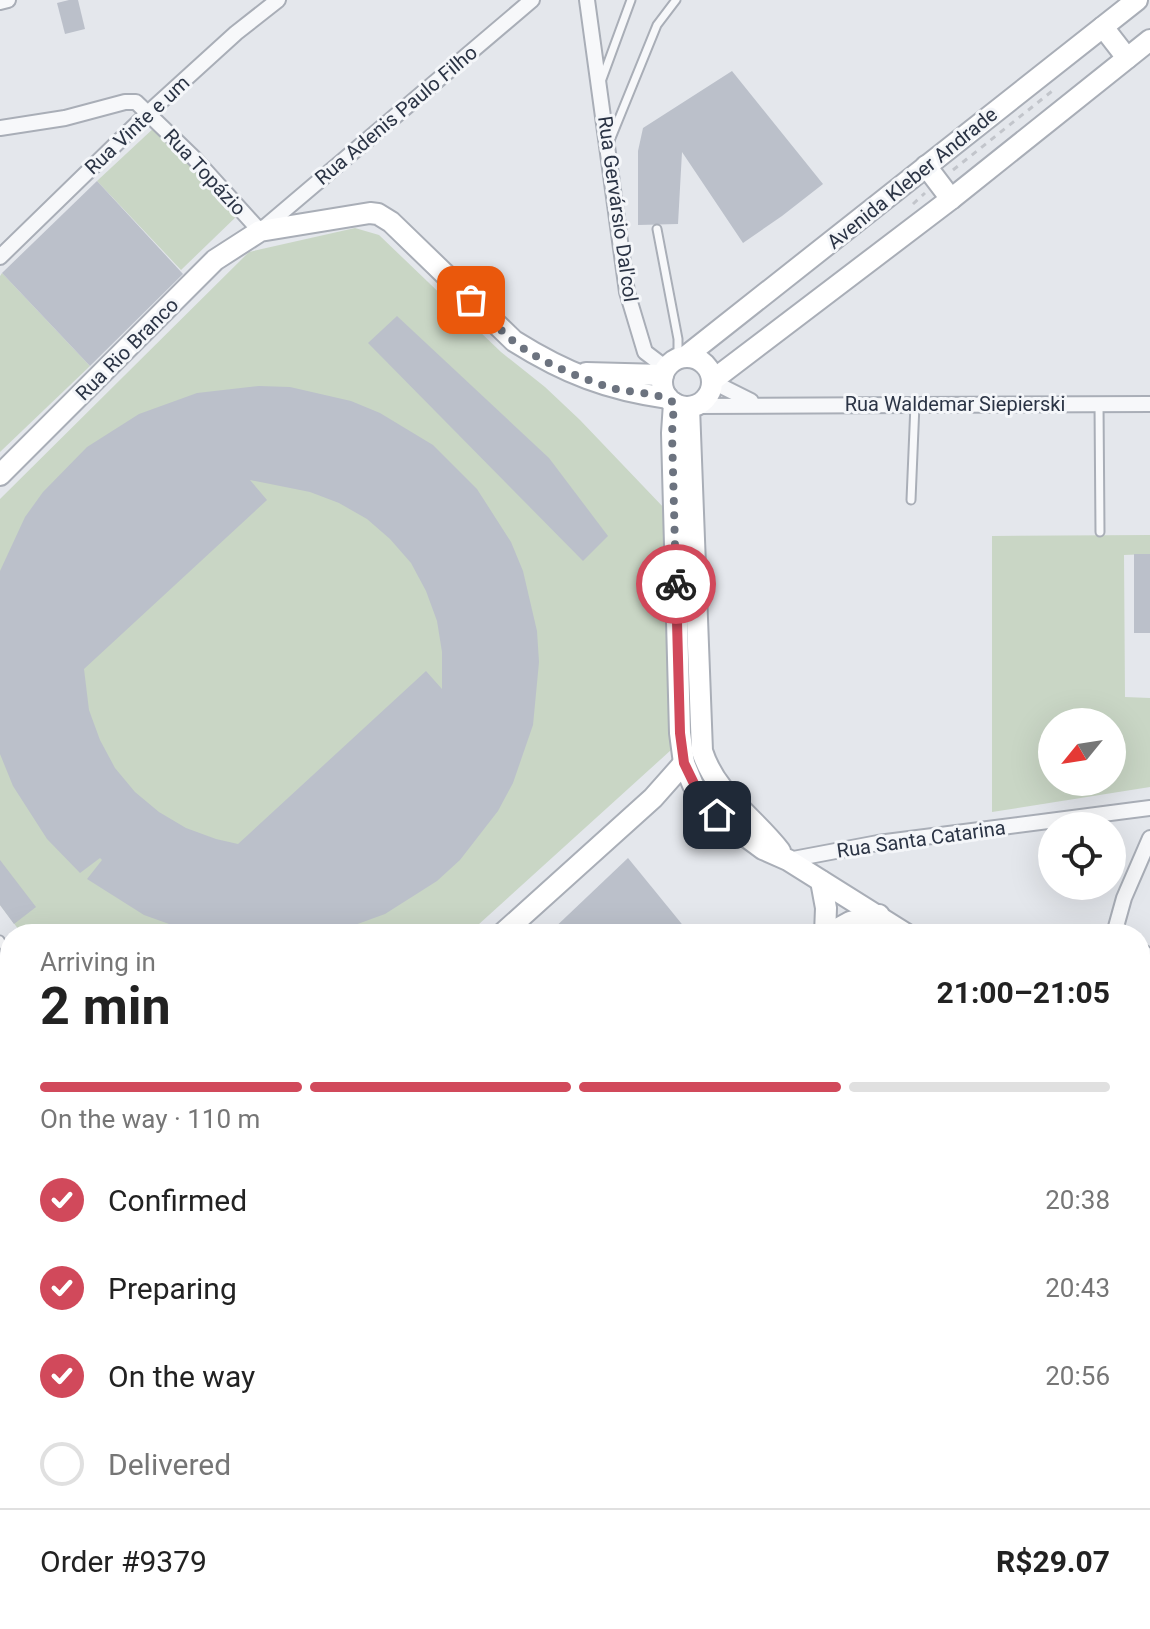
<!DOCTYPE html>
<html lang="en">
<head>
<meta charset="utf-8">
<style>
  body { margin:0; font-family:Roboto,sans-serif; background:#f6f6f6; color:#222; height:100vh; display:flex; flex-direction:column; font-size:30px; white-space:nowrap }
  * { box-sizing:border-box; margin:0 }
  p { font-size:26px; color:#767676 }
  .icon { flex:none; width:44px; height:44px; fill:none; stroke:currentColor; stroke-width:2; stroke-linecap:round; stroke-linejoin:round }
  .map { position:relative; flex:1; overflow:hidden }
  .details { position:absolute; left:0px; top:924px; width:1150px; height:706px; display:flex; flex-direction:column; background:#fff; border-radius:32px 32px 0 0; box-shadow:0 8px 32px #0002 }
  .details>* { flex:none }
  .needle { width:52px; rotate:240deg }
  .tools { position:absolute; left:1038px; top:708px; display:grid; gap:16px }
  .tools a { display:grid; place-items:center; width:88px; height:88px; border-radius:50%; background:#fff; box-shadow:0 8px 32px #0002; font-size:40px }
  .pin { position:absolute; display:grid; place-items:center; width:68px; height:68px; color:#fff; margin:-34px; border-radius:16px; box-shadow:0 4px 12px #0006 }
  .courier { position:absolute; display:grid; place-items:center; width:80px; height:80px; margin:-40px; border:6px solid #d1495b; border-radius:50%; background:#fff; color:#222; box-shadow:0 2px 10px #0007 }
  .headline em { font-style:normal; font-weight:700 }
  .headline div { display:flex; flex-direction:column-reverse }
  .headline { display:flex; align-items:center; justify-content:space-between; height:136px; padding:0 40px }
  h1 { font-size:52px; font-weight:700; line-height:60px }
  .bar { display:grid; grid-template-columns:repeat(4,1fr); gap:12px 8px; align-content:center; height:96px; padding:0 40px }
  .bar i { height:10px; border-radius:6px; background:#e0e0e0 }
  .bar .current { background:#d1495b }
  .bar p { grid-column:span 4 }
  .line { display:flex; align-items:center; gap:20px; padding:0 40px; border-top:2px solid #e0e0e0 }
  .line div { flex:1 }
  ol { padding:0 40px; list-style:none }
  li { display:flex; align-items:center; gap:24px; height:88px }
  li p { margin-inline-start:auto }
  li .icon { padding:8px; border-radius:50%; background:#d1495b; color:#fff; stroke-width:4 }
  li:last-child { color:#767676 }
  li i { width:44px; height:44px; border:4px solid #e0e0e0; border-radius:50% }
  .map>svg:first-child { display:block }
  .green { fill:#c9d6c5; fill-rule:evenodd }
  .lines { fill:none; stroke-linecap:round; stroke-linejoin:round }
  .stream { stroke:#9fb4cc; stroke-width:5 }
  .building { fill:#bbc0ca; fill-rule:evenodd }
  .lane-casing { stroke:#a9aeb7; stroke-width:11 }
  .street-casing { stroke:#a9aeb7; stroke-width:18 }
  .secondary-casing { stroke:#a9aeb7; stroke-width:24 }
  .path { stroke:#c2c5cb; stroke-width:3; stroke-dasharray:6 6; stroke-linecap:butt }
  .lane { stroke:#f7f8fa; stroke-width:7 }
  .street { stroke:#f7f8fa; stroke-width:14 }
  .secondary { stroke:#fff; stroke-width:20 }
  .done { stroke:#6c737f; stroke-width:8; stroke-dasharray:0 14.4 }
  .route { stroke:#d1495b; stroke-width:10 }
  .labels { text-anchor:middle; stroke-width:6; stroke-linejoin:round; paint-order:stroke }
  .street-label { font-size:20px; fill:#2b3445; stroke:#f4f6f9 }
</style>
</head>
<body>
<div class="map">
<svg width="1150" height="1629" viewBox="0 0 1150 1629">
  <rect width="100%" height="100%" fill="#e4e7ec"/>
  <g class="green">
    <path d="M156 126 240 213 181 270 97 181Z"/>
    <path d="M355 228 379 235 501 352 545 387 580 420 665 509 671 750 468 934H22L0 905V499L249 252Z"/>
    <path d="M2 273 90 366 0 452V276Z"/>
    <path d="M1150 535V554L1124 555 1125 697 1150 698V787L992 812V536ZM1052 722H1112V782H1052Z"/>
  </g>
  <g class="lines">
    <path class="stream" d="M471 1629 477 1620"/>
  </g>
  <g class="building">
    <path d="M69 0H78L85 29 65 34 57 3Z"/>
    <path d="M732 71 823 184 782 216 743 243 682 152 678 224 638 225V151L643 128Z"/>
    <path d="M97 181 183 274 90 366 2 273Z"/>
    <path d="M397 316 549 458 608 536 583 561 368 343Z"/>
    <path d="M259 386 290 387 351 401 380 413 433 445 477 489 511 542 523 571 537 631 539 662 533 725 513 783 498 811 460 860 437 881 385 914 330 934H197L144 915 87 879 102 860 100 858 80 873 47 839 13 786 0 754V571L25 517 43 492 87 447 139 414 197 393ZM250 480 310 492 339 503 367 519 390 539 411 563 426 591 437 621 442 652V689L426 671 238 844 216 839 186 828 159 812 135 792 115 768 100 740 89 710 84 669 267 500Z"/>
    <rect x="1134" y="554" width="16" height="79"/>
    <path d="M628 858 690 934H548Z"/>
    <path d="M0 860 36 907 14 924 0 905Z"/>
  </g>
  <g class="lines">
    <g class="lane-casing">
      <g id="lane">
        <path d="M602 79 631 0"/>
        <path d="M609 143 657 25 676 0"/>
        <path d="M657 229 678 339V357"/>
        <path d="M1099 404 1100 532"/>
        <path d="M911 500 915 404"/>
        <path d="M0 940 10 958"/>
      </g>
    </g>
    <g class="street-casing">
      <g id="street">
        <path d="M587 0 627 292 645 352 666 368"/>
        <path d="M0 2 8 0"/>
        <path d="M0 128 65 118 125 102H136L194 158 260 231 532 0"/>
        <path d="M0 257 148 113 236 33 278 0"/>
        <path d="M713 382 751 401"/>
        <path d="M697 406 1150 404"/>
        <path d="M788 860 878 843 1150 808"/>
        <path d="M874 934 885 920"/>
        <path d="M1114 934 1124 898 1150 838"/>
        <path d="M1140 950 1150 957"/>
        <path d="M1140 1247 1150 1254"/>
        <path d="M0 1308 10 1314"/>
        <path d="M1140 1353 1150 1360"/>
        <path d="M1140 1410 1150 1397"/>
        <path d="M0 1464 10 1469"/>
        <path d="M0 1560 10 1540"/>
        <path d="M1140 1599 1146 1605 1150 1599"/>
        <path d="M357 1620 358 1629"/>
        <path d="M66 1629 71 1620"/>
        <path d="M217 1629 222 1620"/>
        <path d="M445 1629 452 1620"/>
        <path d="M886 1629 899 1620"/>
      </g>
    </g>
    <g class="secondary-casing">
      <g id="secondary">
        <path d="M1103 27 1127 58"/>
        <path d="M926 166 951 199"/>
        <circle cx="687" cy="382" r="25"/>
        <path d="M685 357 1137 0"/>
        <path d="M586 373 663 375"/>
        <path d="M713 380 951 199 1150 40"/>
        <path d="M674 403 672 433 680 733 684 763 693 785 717 815 763 849 788 860 906 934"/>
        <path d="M689 407 702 751C716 795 753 816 780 851"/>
        <path d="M0 475 215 260 260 231 370 213 378 214 391 222 514 341C565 373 608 390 668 398"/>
        <path d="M821 881 826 908 825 934"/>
        <path d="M502 934 653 798 684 763"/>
        <path d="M828 934 850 922 879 915"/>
        <path d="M0 1064 10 1076"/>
        <path d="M1140 1095 1150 1102"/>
        <path d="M0 1112 10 1120"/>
        <path d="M1140 1317 1150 1307"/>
        <path d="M634 1629 647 1620"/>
      </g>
    </g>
    <g class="path">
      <path d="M953 170 1056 88"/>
      <path d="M913 204 925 193"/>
    </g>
    <use href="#lane" class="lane"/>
    <use href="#street" class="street"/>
    <use href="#secondary" class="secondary"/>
  </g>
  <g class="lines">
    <path class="done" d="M471 300C485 313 498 328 512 340 539 362 576 376 608 387 626 393 661 392 674 403L672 433 676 584"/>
    <path class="route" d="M676 584 680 733 684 763 700 796 717 815"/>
  </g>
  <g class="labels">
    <g class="street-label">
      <text transform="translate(396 115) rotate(-40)" y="7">Rua Adenis Paulo Filho</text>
      <text transform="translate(137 125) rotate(-43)" y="7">Rua Vinte e um</text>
      <text transform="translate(205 172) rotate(47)" y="7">Rua Topázio</text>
      <text transform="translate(912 178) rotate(-39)" y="7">Avenida Kleber Andrade</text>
      <text transform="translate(618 209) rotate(82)" y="7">Rua Gervársio Dal'col</text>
      <text transform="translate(127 349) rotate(-45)" y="7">Rua Rio Branco</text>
      <text x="955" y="411">Rua Waldemar Siepierski</text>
      <text transform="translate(921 839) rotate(-8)" y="7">Rua Santa Catarina</text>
    </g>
  </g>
</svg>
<div class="tools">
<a><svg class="needle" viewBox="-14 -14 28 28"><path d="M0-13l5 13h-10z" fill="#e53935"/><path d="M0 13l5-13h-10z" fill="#767676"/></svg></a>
<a><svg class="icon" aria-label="locate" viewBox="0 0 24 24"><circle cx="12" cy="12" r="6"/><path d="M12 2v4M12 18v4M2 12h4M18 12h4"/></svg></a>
</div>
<div class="pin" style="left:471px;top:300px;background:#ea580c"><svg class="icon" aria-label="bag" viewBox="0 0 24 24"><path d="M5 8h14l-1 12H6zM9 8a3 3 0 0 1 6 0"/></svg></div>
<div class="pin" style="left:717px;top:815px;background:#1f2937"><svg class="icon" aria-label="home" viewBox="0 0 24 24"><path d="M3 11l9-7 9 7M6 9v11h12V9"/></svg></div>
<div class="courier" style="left:676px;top:584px"><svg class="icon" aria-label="bike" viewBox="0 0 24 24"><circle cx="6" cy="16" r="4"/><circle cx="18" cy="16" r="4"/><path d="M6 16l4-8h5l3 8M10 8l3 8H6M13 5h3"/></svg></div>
<section class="details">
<div class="headline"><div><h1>2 min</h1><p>Arriving in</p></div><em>21:00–21:05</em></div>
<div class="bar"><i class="current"></i><i class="current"></i><i class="current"></i><i></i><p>On the way · 110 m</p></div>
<ol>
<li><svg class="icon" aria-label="check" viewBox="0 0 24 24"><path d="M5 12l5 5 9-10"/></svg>Confirmed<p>20:38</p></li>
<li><svg class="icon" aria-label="check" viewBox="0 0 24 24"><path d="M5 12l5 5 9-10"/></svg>Preparing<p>20:43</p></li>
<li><svg class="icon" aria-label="check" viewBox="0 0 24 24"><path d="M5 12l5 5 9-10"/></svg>On the way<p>20:56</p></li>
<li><i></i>Delivered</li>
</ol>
<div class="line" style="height:104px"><div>Order #9379</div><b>R$29.07</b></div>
</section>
</div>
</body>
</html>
